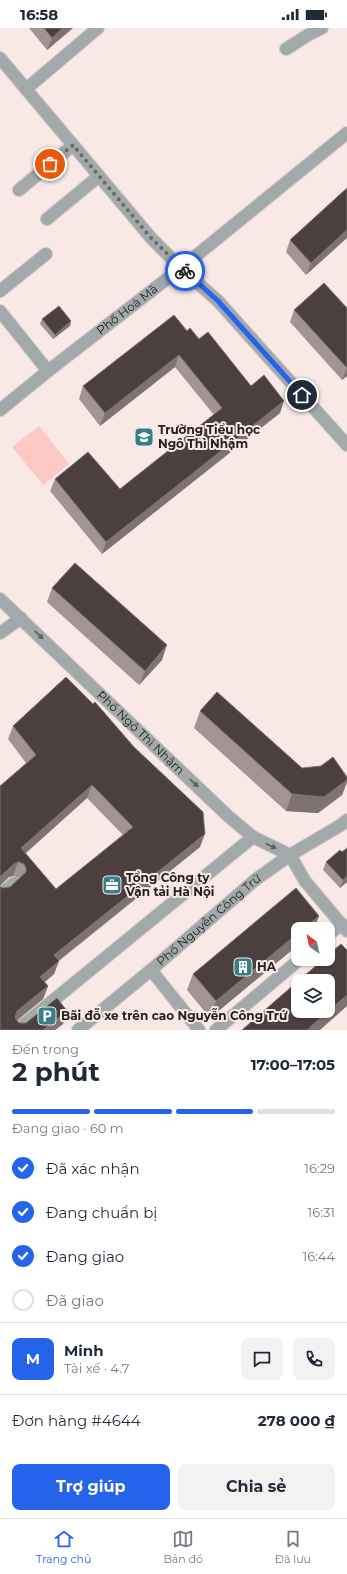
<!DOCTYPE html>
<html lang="vi">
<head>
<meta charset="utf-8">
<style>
  body { margin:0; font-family:Montserrat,sans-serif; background:#f2f2f3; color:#1f2937; height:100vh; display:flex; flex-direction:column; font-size:15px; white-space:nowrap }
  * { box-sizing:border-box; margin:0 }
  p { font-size:13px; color:#747a83 }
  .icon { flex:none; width:22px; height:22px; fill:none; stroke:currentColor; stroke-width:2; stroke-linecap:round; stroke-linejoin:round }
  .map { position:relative; height:1002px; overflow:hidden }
  .drawer { display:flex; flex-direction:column; background:#fff; flex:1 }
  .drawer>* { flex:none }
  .needle { width:26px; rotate:327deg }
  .controls { position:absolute; left:291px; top:894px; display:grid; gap:8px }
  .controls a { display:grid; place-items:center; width:44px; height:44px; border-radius:8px; background:#fff; box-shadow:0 1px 3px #0004; font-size:20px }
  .pin { position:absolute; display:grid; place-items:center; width:34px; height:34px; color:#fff; margin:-17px; border:2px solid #fff; border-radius:50%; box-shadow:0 1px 4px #0007 }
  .courier { position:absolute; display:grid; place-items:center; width:40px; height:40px; margin:-20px; border:3px solid #2563eb; border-radius:50%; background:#fff; color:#222; box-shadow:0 1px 5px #0007 }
  .summary em { font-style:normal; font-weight:700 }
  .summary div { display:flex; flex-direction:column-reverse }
  .summary { display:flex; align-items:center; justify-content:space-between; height:68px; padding:0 12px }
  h1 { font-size:26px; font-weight:700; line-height:30px }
  .bar { display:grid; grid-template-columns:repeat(4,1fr); gap:6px 4px; align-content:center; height:48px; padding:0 12px }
  .bar i { height:5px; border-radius:3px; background:#e0e1e3 }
  .bar .current { background:#2563eb }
  .bar p { grid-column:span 4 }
  .line { display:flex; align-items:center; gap:10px; padding:0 12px; border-top:1px solid #e0e1e3 }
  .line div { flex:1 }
  .round { display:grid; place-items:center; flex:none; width:42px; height:42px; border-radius:8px; background:#f2f2f3 }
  ol { padding:0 12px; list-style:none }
  li { display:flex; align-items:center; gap:12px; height:44px }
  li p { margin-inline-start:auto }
  li .icon { padding:4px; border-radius:50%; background:#2563eb; color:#fff; stroke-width:4 }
  li:last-child { color:#747a83 }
  li i { width:22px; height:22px; border:2px solid #e0e1e3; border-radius:50% }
  .button { display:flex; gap:8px; margin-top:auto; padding:8px 12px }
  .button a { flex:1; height:46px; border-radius:8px; background:#2563eb; color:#fff; font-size:16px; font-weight:700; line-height:46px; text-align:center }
  .button a+a { background:#f2f2f3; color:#1f2937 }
  .status { display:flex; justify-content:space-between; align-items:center; height:28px; padding:0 20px; background:#fff; direction:ltr }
  .status svg { height:11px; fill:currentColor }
  .menu { display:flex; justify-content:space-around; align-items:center; height:56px; border-top:1px solid #e0e1e3; background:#fff; font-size:11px; color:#747a83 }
  .menu a { display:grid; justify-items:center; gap:2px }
  .menu .current { color:#2563eb }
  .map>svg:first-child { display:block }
  .green { fill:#fdc8c4 }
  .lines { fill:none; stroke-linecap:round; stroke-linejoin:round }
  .minor-casing { stroke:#d2c5c3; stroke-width:14 }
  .minor { stroke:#a2a9aa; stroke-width:12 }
  .wall { fill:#a29493; fill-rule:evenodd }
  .shaded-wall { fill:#7f7371 }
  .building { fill:#4b403f; stroke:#7f7371; fill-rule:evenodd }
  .oneway { fill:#5d5e5e }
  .done { stroke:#6f6665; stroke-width:4; stroke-dasharray:0 7.2 }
  .route { stroke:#2563eb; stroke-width:5 }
  .labels { text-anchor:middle; stroke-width:4; stroke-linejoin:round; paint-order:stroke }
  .street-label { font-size:12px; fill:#25201f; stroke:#f8e9e7 }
  .poi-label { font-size:12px; font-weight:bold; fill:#25201f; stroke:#f8e9e7; text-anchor:start }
</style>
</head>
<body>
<div class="status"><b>16:58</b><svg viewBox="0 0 49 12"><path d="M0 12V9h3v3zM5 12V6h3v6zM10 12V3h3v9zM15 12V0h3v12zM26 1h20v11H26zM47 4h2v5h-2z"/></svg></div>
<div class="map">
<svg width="347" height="1002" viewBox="0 0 347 1002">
  <rect width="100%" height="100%" fill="#f8e9e7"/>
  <path class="green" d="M39 398 69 436 43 457 12 419Z"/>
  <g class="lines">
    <g class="minor-casing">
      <g id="minor">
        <path d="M286 21 308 7 322 0"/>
        <path d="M0 30 152 211 181 240 218 273 347 417"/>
        <path d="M26 61 98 0"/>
        <path d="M19 162 73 117"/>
        <path d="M47 191 99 148"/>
        <path d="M0 263 46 226"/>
        <path d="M0 283 48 343"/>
        <path id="s1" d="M0 382 48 343 181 240 347 105"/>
        <path id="s2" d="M0 571 228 788 253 809 290 827"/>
        <path d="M0 605 21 590"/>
        <path d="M290 827 305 853 347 903"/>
        <path d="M0 867 14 855"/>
        <path d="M328 907 342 896"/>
        <path d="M151 942 199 1002"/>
        <path d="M17 1002 253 809"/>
        <path id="s3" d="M78 1002 151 942 255 852 290 827 341 797 347 792"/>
        <path d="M216 1002 300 931"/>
      </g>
    </g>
    <use href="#minor" class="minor"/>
  </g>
  <g class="wall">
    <path d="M29 0H73L47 22Z"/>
    <path d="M347 160 306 247 286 224 290 212Z"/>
    <path d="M347 280V348L342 352 290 294 294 282Z"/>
    <path d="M42 291 71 293 70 298 53 311 40 296Z"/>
    <path d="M187 303 199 311 251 358 284 373 280 385 102 526 50 463 55 451 120 461 214 387 175 339 100 398 79 371 83 358Z"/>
    <path d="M52 560 162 632 139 657 47 574Z"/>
    <path d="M200 683 302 740 347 749V754L342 767 318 785 286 783 194 700Z"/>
    <path d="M13 698 200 819 59 933 54 946 45 954 48 958 43 971 17 993 19 995 63 996 55 1002H0L2 860 10 859 20 850 13 848 9 849 26 735 8 711ZM87 770 123 807 56 861 25 825Z"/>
    <path d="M347 820V854L340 860 323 842 326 834 342 824Z"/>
    <path d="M319 888 314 901H298V917L210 990 187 962 193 946Z"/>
  </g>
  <g class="shaded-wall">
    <path d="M63 0H73L47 22 52 10Z"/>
    <path d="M347 202V210L306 247 311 235Z"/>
    <path d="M71 293 70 298 53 311 55 307Z"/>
    <path d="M179 327 175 339 100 398 105 385Z"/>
    <path d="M347 340V348L342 352Z"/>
    <path d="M284 373 280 385 102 526 106 514Z"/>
    <path d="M167 617 162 632 139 657 145 643Z"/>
    <path d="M347 752V754L342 767 318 785 286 783 292 766Z"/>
    <path d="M92 757 87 770 16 834 21 820Z"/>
    <path d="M205 806 200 819 49 940 54 927Z"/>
    <path d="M18 834 13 848 9 849 0 858V849L14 836Z"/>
    <path d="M347 848V854L340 860 343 852Z"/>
    <path d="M319 888 314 901H303Z"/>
    <path d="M298 905V917L210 990 216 973Z"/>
    <path d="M59 933 54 946 35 962 40 949Z"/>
    <path d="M48 958 43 971 12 996 17 983Z"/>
    <path d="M347 967V978L320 1002H307Z"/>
    <path d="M67 983 63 996 55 1002H43Z"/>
  </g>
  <g class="building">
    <path d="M44 0H63L52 10Z"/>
    <path d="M347 160V202L311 235 290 212Z"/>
    <path d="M324 255 347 280V340L294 282Z"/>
    <path d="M59 278 71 293 55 307 42 291Z"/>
    <path d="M174 287 187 303 190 300 199 311 208 304 251 358 264 347 284 373 106 514 55 451 88 424 120 461 222 380 179 327 105 385 83 358Z"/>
    <path d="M75 535 167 617 145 643 52 560Z"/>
    <path d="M66 649 93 676 95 674 134 719 203 784 205 806 54 927 59 933 40 949 48 958 17 983 15 990 19 995H26L57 970 67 983 43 1002H0V858L2 860 10 859 26 844V840L24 836 18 834 14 836 0 849V758L36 727 13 698ZM92 757 133 799 56 861 21 820Z"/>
    <path d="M217 664 302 740 321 738 333 729 347 749V752L324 769 292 766 200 683Z"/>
    <path d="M347 820V848L343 852 326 834 340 822 342 824Z"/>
    <path d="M296 860 319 888 303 901H298V905L216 973 193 946Z"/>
    <path d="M341 916 347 922V967L307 1002H242L298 953V983H328V953H298L324 931H328V927Z"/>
  </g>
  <defs><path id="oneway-solid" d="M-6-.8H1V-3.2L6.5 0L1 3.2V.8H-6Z"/></defs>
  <g class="oneway">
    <use href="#oneway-solid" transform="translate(39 607) rotate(44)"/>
    <use href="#oneway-solid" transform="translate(194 755) rotate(44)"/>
    <use href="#oneway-solid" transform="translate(271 818) rotate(25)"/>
  </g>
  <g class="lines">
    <path class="done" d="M50 136 73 117 152 211 185 243"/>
    <path class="route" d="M185 243 218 273 302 367"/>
  </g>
  <defs>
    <g id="school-square" transform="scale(1)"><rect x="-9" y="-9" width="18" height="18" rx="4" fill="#377e88" stroke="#f8e9e7"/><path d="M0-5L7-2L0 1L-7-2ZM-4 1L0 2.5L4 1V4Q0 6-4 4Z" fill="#fff"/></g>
    <g id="office-square" transform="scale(1)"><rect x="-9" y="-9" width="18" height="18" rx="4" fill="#377e88" stroke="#f8e9e7"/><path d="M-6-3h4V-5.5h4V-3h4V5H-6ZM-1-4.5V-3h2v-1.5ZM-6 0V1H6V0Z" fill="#fff"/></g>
    <g id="building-square" transform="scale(1)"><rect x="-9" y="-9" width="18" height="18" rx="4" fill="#377e88" stroke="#f8e9e7"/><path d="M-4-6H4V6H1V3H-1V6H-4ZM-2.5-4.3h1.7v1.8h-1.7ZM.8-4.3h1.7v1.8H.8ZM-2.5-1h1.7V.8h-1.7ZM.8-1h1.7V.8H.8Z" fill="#fff"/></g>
    <g id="parking-square" transform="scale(1)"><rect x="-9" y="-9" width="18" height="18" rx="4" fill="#377e88" stroke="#f8e9e7"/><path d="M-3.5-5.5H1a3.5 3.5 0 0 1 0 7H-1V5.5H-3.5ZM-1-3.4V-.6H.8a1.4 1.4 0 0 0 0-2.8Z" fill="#fff"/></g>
  </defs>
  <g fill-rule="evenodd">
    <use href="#school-square" x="144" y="409"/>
    <use href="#office-square" x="112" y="857"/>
    <use href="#building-square" x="243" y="939"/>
    <use href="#parking-square" x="47" y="988"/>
  </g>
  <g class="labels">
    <g class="street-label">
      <text dy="4" stroke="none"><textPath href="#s1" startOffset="162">Phố Hoà Mã</textPath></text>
      <text dy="4" stroke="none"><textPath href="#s2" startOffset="194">Phố Ngô Thì Nhậm</textPath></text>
      <text dy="4" stroke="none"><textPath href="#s3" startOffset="171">Phố Nguyễn Công Trứ</textPath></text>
    </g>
    <g class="poi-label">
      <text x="158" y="406">Trường Tiểu học<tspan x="158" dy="14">Ngô Thì Nhậm</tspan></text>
      <text x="126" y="854">Tổng Công ty<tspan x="126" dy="14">Vận tải Hà Nội</tspan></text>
      <text x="257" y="943">HA</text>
      <text x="61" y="992">Bãi đỗ xe trên cao Nguyễn Công Trứ</text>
    </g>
  </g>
</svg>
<div class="controls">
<a><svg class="needle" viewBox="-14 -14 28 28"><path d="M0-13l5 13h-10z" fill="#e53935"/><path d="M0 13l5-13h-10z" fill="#747a83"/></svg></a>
<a><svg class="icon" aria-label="layers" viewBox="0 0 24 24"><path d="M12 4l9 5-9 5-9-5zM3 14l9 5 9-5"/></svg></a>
</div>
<div class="pin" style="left:50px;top:136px;background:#ea580c"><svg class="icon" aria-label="bag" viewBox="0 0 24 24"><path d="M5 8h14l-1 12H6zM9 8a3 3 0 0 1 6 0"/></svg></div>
<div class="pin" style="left:302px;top:367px;background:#1f2937"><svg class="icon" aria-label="home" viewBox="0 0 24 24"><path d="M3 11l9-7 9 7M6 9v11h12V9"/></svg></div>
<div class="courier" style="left:185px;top:243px"><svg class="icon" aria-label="bike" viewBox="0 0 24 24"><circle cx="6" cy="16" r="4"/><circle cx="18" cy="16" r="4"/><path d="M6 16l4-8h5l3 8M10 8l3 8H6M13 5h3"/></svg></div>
</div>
<section class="drawer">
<div class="summary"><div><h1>2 phút</h1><p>Đến trong</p></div><em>17:00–17:05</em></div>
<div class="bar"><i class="current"></i><i class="current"></i><i class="current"></i><i></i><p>Đang giao · 60 m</p></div>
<ol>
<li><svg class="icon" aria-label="check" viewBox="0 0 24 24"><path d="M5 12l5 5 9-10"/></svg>Đã xác nhận<p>16:29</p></li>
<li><svg class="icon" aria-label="check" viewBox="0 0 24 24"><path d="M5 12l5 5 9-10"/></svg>Đang chuẩn bị<p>16:31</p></li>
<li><svg class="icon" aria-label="check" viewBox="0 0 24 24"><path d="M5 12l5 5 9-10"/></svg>Đang giao<p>16:44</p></li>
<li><i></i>Đã giao</li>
</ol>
<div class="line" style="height:72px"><b class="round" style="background:#2563eb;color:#fff">M</b><div><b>Minh</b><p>Tài xế · 4.7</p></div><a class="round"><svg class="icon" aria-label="chat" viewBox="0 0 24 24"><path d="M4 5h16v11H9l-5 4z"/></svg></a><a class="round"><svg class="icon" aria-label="phone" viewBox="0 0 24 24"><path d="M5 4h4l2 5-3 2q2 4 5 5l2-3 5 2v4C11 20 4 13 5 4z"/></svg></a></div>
<div class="line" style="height:52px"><div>Đơn hàng #4644</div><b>278 000 ₫</b></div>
<div class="button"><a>Trợ giúp</a><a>Chia sẻ</a></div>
</section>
<nav class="menu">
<a class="current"><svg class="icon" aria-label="home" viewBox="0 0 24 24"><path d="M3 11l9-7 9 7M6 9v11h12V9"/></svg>Trang chủ</a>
<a><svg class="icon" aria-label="map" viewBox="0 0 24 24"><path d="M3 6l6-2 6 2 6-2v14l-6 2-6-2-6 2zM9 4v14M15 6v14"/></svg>Bản đồ</a>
<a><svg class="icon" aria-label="saved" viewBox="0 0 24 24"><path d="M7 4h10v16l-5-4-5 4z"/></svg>Đã lưu</a>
</nav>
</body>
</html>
